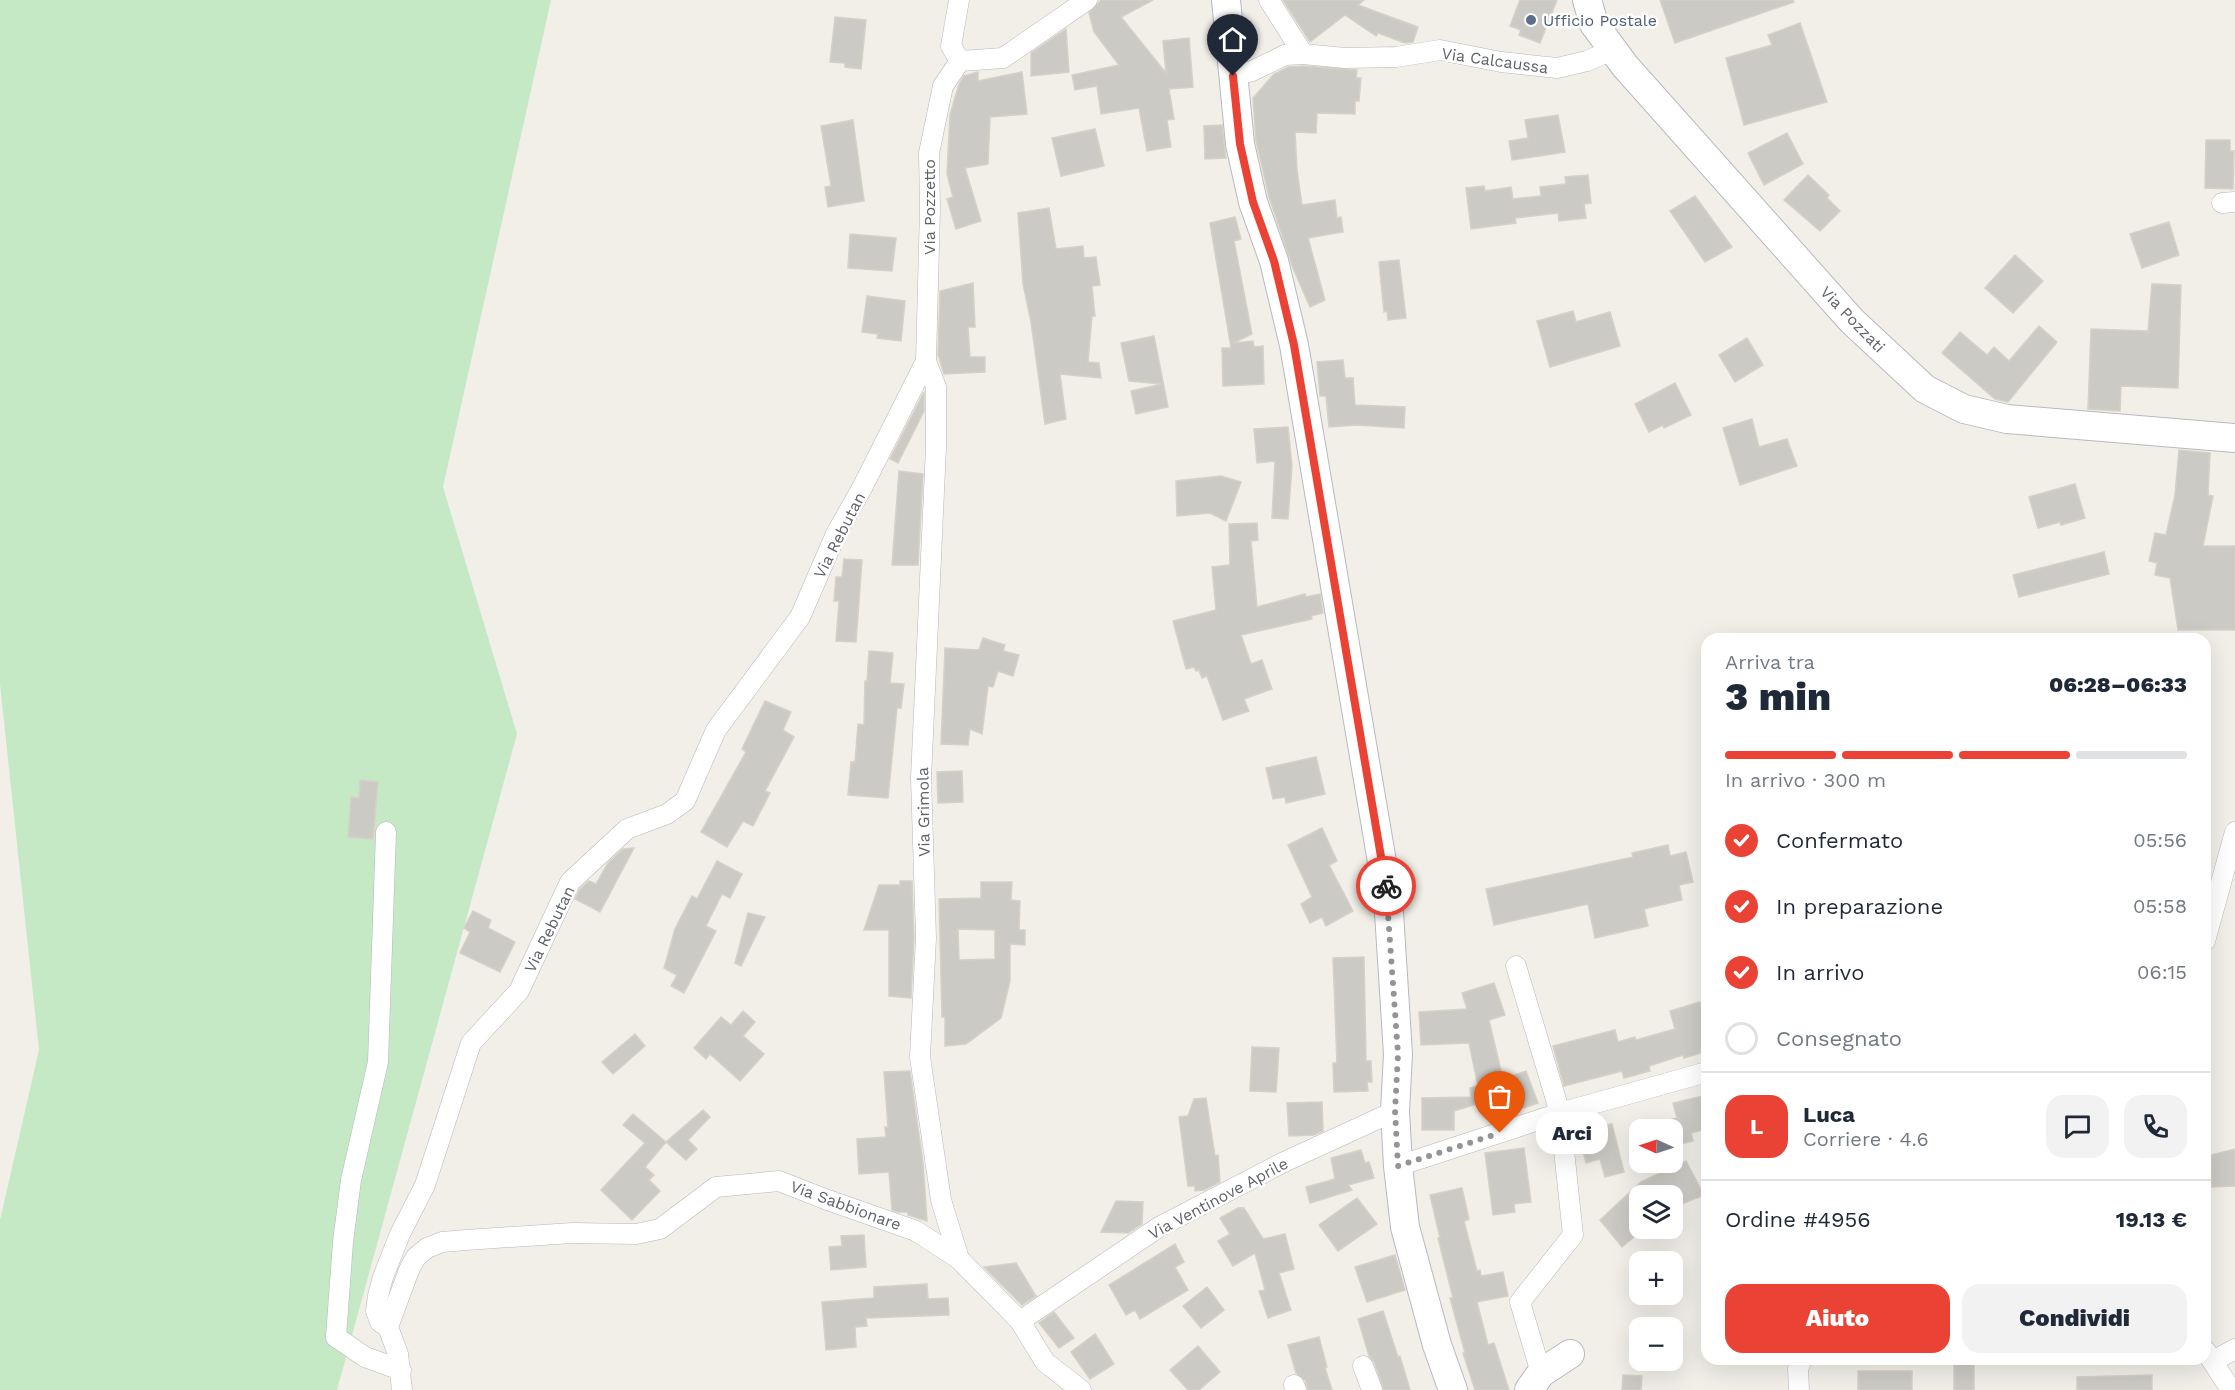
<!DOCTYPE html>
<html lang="it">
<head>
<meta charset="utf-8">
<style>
  body { margin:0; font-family:"Work Sans",sans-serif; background:#f2f2f3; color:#1f2937; height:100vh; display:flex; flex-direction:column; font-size:22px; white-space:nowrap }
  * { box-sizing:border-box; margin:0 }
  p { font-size:20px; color:#747a83 }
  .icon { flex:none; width:33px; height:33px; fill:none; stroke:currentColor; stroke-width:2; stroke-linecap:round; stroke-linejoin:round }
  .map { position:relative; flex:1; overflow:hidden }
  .details { position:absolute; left:1701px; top:633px; width:510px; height:732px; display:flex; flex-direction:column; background:#fff; border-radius:18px; box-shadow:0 6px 24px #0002 }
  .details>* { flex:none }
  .needle { width:39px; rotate:273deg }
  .buttons { position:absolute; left:1629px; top:1119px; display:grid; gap:12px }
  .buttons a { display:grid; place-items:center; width:54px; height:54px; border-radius:12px; background:#fff; box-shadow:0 6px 24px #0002; font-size:30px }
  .pin { position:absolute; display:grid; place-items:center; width:51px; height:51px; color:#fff; margin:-62px -26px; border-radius:50% 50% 50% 0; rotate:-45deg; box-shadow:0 0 6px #0007 }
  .pin .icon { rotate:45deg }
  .courier { position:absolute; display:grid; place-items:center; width:60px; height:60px; margin:-30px; border:4px solid #ea4335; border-radius:50%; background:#fff; color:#222; box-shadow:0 2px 8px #0007 }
  .bubble { position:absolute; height:42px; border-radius:18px; background:#fff; box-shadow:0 6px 24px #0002; font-size:20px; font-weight:800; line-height:42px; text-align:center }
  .summary em { font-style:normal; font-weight:800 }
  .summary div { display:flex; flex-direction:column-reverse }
  .summary { display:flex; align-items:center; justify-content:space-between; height:102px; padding:0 24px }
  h1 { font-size:39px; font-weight:800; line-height:45px }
  .bar { display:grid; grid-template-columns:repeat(4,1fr); gap:9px 6px; align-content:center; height:72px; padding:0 24px }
  .bar i { height:8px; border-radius:4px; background:#e0e1e3 }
  .bar .current { background:#ea4335 }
  .bar p { grid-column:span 4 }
  .line { display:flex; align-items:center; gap:15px; padding:0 24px; border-top:2px solid #e0e1e3 }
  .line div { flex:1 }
  .round { display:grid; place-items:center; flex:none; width:63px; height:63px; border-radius:18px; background:#f2f2f3 }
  ol { padding:0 24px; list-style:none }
  li { display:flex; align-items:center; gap:18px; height:66px }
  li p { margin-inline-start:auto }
  li .icon { padding:6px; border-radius:50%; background:#ea4335; color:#fff; stroke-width:4 }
  li:last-child { color:#747a83 }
  li i { width:33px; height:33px; border:3px solid #e0e1e3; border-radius:50% }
  .cta { display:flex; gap:12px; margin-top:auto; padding:12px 24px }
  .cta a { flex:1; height:69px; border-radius:18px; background:#ea4335; color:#fff; font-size:24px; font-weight:800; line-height:69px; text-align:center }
  .cta a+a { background:#f2f2f3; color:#1f2937 }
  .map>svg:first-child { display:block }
  .green { fill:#c5e8c5 }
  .building { fill:#cccac5; stroke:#d6d1c6; stroke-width:1.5; fill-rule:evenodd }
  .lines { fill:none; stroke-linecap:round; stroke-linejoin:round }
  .street-casing { stroke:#b5b8bc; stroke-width:21 }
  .secondary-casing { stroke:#b6babf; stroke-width:30 }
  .street { stroke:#fff; stroke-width:20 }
  .secondary { stroke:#fff; stroke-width:28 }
  .done { stroke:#929495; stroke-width:6; stroke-dasharray:0 10.8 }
  .route { stroke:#ea4335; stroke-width:8 }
  .service-dot { fill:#5c6f8a; stroke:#fff; stroke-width:2 }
  .labels { text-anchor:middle; stroke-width:5; stroke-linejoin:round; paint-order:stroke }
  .service-label { font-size:16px; fill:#4e5e75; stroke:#fff; text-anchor:start }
  .street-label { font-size:16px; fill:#5f6368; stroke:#fff }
</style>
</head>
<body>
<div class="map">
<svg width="2235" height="1390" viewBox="0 0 2235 1390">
  <rect width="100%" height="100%" fill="#f1efe8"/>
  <path class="green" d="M0 0H551L443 487 517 734 337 1390H0V1220L39 1050 0 684Z"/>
  <g class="building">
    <path d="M1101 0H1153L1121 17 1166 73 1163 41 1189 38 1193 87 1169 89 1174 119 1167 120 1171 147 1147 151 1139 108 1101 114 1097 86 1075 90 1072 75 1119 65 1094 32 1089 13Z"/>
    <path d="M1283 0H1364L1358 5 1418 27 1413 42 1405 43 1378 33 1376 36 1345 15 1310 42Z"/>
    <path d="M1520 0H1557L1540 43 1519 35 1521 30 1510 26Z"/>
    <path d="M1660 0H1793L1794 2 1675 43Z"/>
    <path d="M835 17 866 20 861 69 845 67V63L830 62Z"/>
    <path d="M1800 23 1827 102 1744 125 1726 58 1772 45 1768 35Z"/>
    <path d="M1066 29 1069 72 1031 76V53Z"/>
    <path d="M1304 66 1357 70 1356 78H1361L1359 101H1355V114L1317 113 1316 133 1295 132 1297 170 1302 205 1335 200 1337 218 1341 217 1343 232 1308 238 1325 300 1310 307 1293 268 1269 197 1256 141 1253 98 1274 74 1288 67Z"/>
    <path d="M978 72V81L1022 72 1027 114 990 117 988 164 965 168 981 221 956 229 947 199 953 197 947 174 950 115 959 84 964 76Z"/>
    <path d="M1558 115 1565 152 1512 160 1509 141 1528 138 1525 120Z"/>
    <path d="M853 120 864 201 828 207 825 187 831 186 821 126Z"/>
    <path d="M1222 125 1226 158 1205 159 1204 126Z"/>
    <path d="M1095 129 1104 166 1061 176 1052 138Z"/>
    <path d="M1787 133 1803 164 1764 185 1748 153Z"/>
    <path d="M2206 140H2230V151H2234L2233 189 2205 188Z"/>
    <path d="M1588 175 1591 203 1584 204 1586 218 1559 221 1558 213 1515 218 1516 223 1471 229 1466 188 1484 186 1485 191 1511 187 1513 199 1541 196 1540 187 1566 184 1565 177Z"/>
    <path d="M1808 175 1829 195 1827 198 1840 211 1820 231 1784 200Z"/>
    <path d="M1695 196 1732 247 1705 262 1670 211Z"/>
    <path d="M1049 208 1056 249 1083 246 1084 258 1096 257 1100 285 1092 286 1095 316H1092L1088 362 1099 363 1101 378 1060 374 1066 419 1045 424 1031 322 1023 284 1018 213Z"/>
    <path d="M1235 217 1241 239 1234 241 1252 334 1233 343 1253 341 1254 347 1263 346 1264 384 1223 386 1222 348H1231L1210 223Z"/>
    <path d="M2169 222 2179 255 2142 268 2130 234Z"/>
    <path d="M850 234 896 238 892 271 848 268Z"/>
    <path d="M2015 255 2043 281 2013 313 1985 288Z"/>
    <path d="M1399 260 1406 318 1388 320 1387 311 1384 312 1379 262Z"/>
    <path d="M973 283 975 327H968L970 357H985V372L944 374 938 355 940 291Z"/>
    <path d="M2152 284 2181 285 2178 388 2121 386 2120 411 2088 409 2091 329 2148 331Z"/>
    <path d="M867 296 905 301 901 341 877 338 878 334 862 332Z"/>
    <path d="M1573 311 1576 322 1610 312 1620 346 1550 367 1537 321Z"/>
    <path d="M2039 326 2057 342 2008 402 1995 399 1942 353 1960 332 1987 355 1994 347 2009 361Z"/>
    <path d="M1154 336 1168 407 1136 414 1131 391 1162 384 1129 381 1121 343Z"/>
    <path d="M1747 338 1763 365 1735 382 1719 355Z"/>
    <path d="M1343 360 1345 378H1353L1355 405 1405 407 1404 428 1357 425 1329 427 1326 396H1320L1317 362Z"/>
    <path d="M1675 383 1691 415 1664 428 1663 425 1649 432 1635 404Z"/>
    <path d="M924 392V411L898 463 890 459Z"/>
    <path d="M1752 419 1759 447 1787 439 1797 466 1740 485 1723 428Z"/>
    <path d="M1288 427 1292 466 1288 519 1272 518 1275 461 1257 463 1254 429Z"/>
    <path d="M2179 450 2210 453 2208 495 2213 496 2203 546H2235V630H2178L2170 578 2155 575 2157 563 2149 561 2155 533 2166 535 2175 495Z"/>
    <path d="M899 471 923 474 918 565H892Z"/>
    <path d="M1221 476 1241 482 1226 521 1210 513 1177 516 1176 481Z"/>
    <path d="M2075 484 2085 518 2061 525 2060 522 2038 528 2029 497Z"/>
    <path d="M1257 523 1258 540 1251 541 1257 607 1305 594 1306 597 1320 594 1323 613 1311 616 1312 619 1241 635 1251 664 1262 660 1272 689 1244 699 1249 711 1223 720 1207 676 1202 678 1199 670 1196 671 1194 667 1186 669 1173 621 1216 610 1212 567 1230 565 1229 524Z"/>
    <path d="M2104 552 2109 574 2019 597 2013 575Z"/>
    <path d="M844 559 862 560 856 642 836 641 839 601H834L836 577H842Z"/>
    <path d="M983 638 1005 645 1003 651 1019 655 1013 676 998 671 993 687 988 686 982 734 970 729 968 745 941 744 945 648 979 650Z"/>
    <path d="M869 651 893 653 890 683 904 684 901 708H897L888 798 848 795 851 762H855L858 724 864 725 865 681H867Z"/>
    <path d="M765 701 791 712 783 730 794 737 765 791 770 793 753 826 743 821 727 847 701 832 746 752 742 749Z"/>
    <path d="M1316 757 1325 794 1286 803 1285 797 1273 799 1266 768Z"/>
    <path d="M962 771 963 802 938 803 937 772Z"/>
    <path d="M360 780 378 782 373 839 348 837 351 797 359 798Z"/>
    <path d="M1322 828 1337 861 1329 865 1353 911 1326 926 1322 917 1310 923 1301 904 1312 897 1288 845Z"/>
    <path d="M1668 845 1670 856 1686 852 1693 882 1679 885 1682 900 1644 909 1648 926 1595 938 1588 904 1494 925 1486 889 1633 857 1632 853Z"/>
    <path d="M634 848 600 912 575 899 580 889 589 881 596 884 608 863 623 849Z"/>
    <path d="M717 861 742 874 730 898 722 894 706 926 716 931 684 993 671 986 677 975 664 968 675 929 692 896 697 899Z"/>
    <path d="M900 881H912L914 938 911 998 889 996V930H864L879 885H900Z"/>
    <path d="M981 882H1012L1011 900 1020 901 1019 930H1025V945L1010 944V981L1001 1018 966 1044 945 1046V1017H942L939 899 981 898ZM958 929 995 930V959L959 960Z"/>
    <path d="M473 911 491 920 488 928 515 942 500 972 460 953 470 932 464 928Z"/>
    <path d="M748 913 765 917 741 966 735 963Z"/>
    <path d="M1364 957 1366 1061H1371L1372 1082H1367L1368 1091 1334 1092 1333 1063H1337L1333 958Z"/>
    <path d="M1494 983 1505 1015 1489 1020 1503 1079 1526 1071 1538 1103 1508 1113 1502 1096 1454 1111V1130H1422V1098L1471 1097 1470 1088 1478 1086 1469 1043 1421 1045 1419 1012 1467 1009 1462 993Z"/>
    <path d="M1700 1002 1707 1028V1051L1684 1058 1683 1055 1649 1066 1650 1071 1624 1078 1622 1071 1564 1086 1553 1046 1615 1030 1618 1042 1635 1037 1636 1040 1675 1029 1670 1011Z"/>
    <path d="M743 1011 755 1022 743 1036 764 1054 740 1081 710 1054 706 1059 694 1048 721 1017 731 1025Z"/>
    <path d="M635 1034 645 1046 613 1074 602 1062Z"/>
    <path d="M1252 1047 1279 1048 1276 1092 1250 1091Z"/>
    <path d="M910 1071 923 1163 927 1221 908 1215V1212H898L892 1210 889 1172 859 1174 857 1139 886 1137 885 1127H888L884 1072Z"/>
    <path d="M1703 1096 1707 1110V1129L1691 1133 1693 1141 1681 1144 1672 1138V1119L1677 1118 1673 1103Z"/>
    <path d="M1206 1098 1215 1156 1218 1155 1220 1182 1204 1190 1195 1191V1186H1188L1179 1117 1188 1116 1194 1099Z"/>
    <path d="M1322 1102 1323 1131 1314 1135 1289 1136 1287 1103Z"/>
    <path d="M703 1110 710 1117 688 1140 697 1149 686 1160 666 1142Z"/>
    <path d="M633 1114 666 1142 645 1167 654 1175 649 1180 660 1191 632 1220 601 1190 645 1143 623 1125Z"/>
    <path d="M1612 1124 1624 1172 1605 1177 1600 1159 1586 1163 1577 1128 1592 1125 1593 1128Z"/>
    <path d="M1524 1148 1531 1202 1514 1204 1515 1212 1493 1215 1485 1153Z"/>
    <path d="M2235 1149V1186L2212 1187 2211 1155Z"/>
    <path d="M1361 1150 1365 1163 1369 1162 1374 1178 1348 1185 1352 1190 1310 1203 1306 1187 1335 1179 1331 1158Z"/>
    <path d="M1686 1161 1704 1195 1672 1208V1196H1640V1232L1622 1247 1600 1220 1641 1182Z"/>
    <path d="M1462 1188 1469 1219 1464 1221 1477 1271 1480 1270 1481 1276 1503 1272 1508 1296 1477 1302 1488 1345 1494 1343 1509 1390H1475L1463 1353H1465L1450 1298H1453L1438 1238H1440L1430 1195Z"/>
    <path d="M1357 1198 1377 1224 1338 1251 1319 1225Z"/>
    <path d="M1116 1201 1143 1202 1142 1224 1128 1233 1101 1232Z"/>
    <path d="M1238 1208H1244L1263 1239 1285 1234 1294 1269 1279 1273 1291 1310 1268 1318 1259 1291 1265 1290 1255 1253 1233 1266 1218 1241 1230 1234 1220 1218Z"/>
    <path d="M864 1235 866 1267 831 1270 829 1247 842 1246 841 1236Z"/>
    <path d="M1175 1244 1184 1262 1175 1267 1188 1290 1140 1319 1135 1310 1126 1315 1109 1285Z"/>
    <path d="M1395 1255 1405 1290 1367 1302 1355 1267Z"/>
    <path d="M1016 1263 1036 1296 1022 1305 984 1267Z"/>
    <path d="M927 1284 928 1299 948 1298 949 1315 866 1318 867 1326 855 1327 856 1347 826 1350 822 1302 874 1298V1287Z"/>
    <path d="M1207 1287 1224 1310 1201 1328 1183 1306Z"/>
    <path d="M1383 1311 1398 1357 1400 1356 1410 1390H1384L1374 1362 1369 1356 1358 1319Z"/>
    <path d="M1054 1312 1074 1338 1059 1348 1039 1323Z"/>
    <path d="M1095 1334 1114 1364 1090 1379 1071 1352Z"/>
    <path d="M1319 1337 1327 1367 1325 1368 1332 1390H1308L1305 1380 1296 1373 1288 1345Z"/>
    <path d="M1198 1346 1220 1372 1199 1390H1188L1170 1370Z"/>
    <rect x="1954" y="1359" width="20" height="31"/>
    <rect x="1858" y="1371" width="54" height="19"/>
    <path d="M1623 1375 1642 1376 1641 1390H1622Z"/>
    <path d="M2152 1375V1390H2077V1377Z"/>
  </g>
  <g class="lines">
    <g class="street-casing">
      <g id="street">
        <path d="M959 0 951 46 960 61"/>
        <path d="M1269 0 1303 54"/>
        <path d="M1233 76 1252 71 1285 55 1303 54 1345 58 1396 57 1440 50 1501 62 1557 68 1587 61 1612 50"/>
        <path d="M2222 203 2235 202"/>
        <path d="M386 832 378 1062 351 1180 343 1242 336 1337 365 1357 401 1370"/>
        <path d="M2205 941 2235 832"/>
        <path d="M1516 966 1560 1113 1573 1235 1520 1302 1541 1373"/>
        <path d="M1398 1166 1560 1113 1707 1072"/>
        <path d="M959 1259 941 1200 920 1057 926 938 921 778 936 447V387L926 361 930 209 929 153 943 86 960 61 1003 58 1087 0"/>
        <path d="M1020 1321 1159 1227 1284 1162 1395 1111"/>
        <path d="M388 1327 380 1322 376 1311 378 1296 383 1277 400 1234 425 1185 471 1043 519 991 570 882 627 829 667 814 685 801 716 730 800 617 836 534 863 486 926 361"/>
        <path d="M2205 1350 2231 1390"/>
        <path d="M2213 1361 2235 1349"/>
        <path d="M1363 1366 1372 1390"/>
        <path d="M1294 1385 1296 1390"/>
        <path d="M402 1390 398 1354 388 1327 409 1270 416 1257 427 1248 442 1242 466 1240 572 1233 636 1234 660 1229 716 1187 779 1181 825 1199 916 1231 959 1259 1020 1321 1045 1362 1081 1390"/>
        <path d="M1799 1390 1798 1369 1802 1359"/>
      </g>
    </g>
    <g class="secondary-casing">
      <g id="secondary">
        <path d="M1226 0 1240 144 1253 202 1274 261 1294 345 1388 897 1398 1054 1395 1111 1398 1166 1405 1227 1437 1345 1453 1390"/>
        <path d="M1587 0 1594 24 1625 66 1852 321 1925 389 1964 409 2007 419 2235 438"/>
        <path d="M1529 1390 1541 1373 1570 1354"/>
      </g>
    </g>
    <use href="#street" class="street"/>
    <use href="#secondary" class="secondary"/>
  </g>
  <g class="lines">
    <path class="done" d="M1386 886 1398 1054 1395 1111 1398 1166 1500 1133"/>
    <path class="route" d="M1233 76 1240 144 1253 202 1274 261 1294 345 1386 886"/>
  </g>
  <circle class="service-dot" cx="1531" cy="20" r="6"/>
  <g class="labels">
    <g class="service-label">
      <text x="1543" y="26">Ufficio Postale</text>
    </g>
    <g class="street-label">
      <text transform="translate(1495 60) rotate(8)" y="6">Via Calcaussa</text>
      <text transform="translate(929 207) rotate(-90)" y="6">Via Pozzetto</text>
      <text transform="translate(1853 319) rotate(46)" y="6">Via Pozzati</text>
      <text transform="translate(839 535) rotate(-63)" y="6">Via Rebutan</text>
      <text transform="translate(923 812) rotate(-91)" y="6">Via Grimola</text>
      <text transform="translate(549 929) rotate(-64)" y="6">Via Rebutan</text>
      <text transform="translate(1218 1198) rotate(-28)" y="6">Via Ventinove Aprile</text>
      <text transform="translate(846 1205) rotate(20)" y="6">Via Sabbionare</text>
    </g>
  </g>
</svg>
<div class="buttons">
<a><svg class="needle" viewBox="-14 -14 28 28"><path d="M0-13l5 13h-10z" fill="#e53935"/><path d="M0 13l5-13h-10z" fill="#747a83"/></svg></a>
<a><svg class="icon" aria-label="layers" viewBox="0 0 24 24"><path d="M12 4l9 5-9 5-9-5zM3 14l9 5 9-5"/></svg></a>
<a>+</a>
<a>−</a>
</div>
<div class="pin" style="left:1500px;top:1133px;background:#ea580c"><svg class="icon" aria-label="bag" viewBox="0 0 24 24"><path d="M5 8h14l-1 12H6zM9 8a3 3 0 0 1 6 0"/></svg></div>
<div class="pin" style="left:1233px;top:76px;background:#1f2937"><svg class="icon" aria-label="home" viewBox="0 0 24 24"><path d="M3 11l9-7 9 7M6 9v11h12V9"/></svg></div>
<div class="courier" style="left:1386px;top:886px"><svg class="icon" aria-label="bike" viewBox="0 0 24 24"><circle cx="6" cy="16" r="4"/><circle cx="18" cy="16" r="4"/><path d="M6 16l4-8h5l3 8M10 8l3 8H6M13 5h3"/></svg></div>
<div class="bubble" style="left:1536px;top:1112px;width:72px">Arci</div>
<section class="details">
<div class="summary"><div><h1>3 min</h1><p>Arriva tra</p></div><em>06:28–06:33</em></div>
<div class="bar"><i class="current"></i><i class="current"></i><i class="current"></i><i></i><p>In arrivo · 300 m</p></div>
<ol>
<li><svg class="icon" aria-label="check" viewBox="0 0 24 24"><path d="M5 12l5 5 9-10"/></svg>Confermato<p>05:56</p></li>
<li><svg class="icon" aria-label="check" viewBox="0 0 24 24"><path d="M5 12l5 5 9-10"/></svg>In preparazione<p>05:58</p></li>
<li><svg class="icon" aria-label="check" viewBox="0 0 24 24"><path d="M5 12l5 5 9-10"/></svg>In arrivo<p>06:15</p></li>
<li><i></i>Consegnato</li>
</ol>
<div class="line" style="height:108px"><b class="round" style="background:#ea4335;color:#fff">L</b><div><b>Luca</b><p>Corriere · 4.6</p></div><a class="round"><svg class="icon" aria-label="chat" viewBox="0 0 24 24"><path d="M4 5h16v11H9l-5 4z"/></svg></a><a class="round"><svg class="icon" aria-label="phone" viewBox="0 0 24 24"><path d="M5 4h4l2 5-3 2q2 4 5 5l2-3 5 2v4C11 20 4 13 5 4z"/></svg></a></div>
<div class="line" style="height:78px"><div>Ordine #4956</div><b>19.13 €</b></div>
<div class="cta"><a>Aiuto</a><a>Condividi</a></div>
</section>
</div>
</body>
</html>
